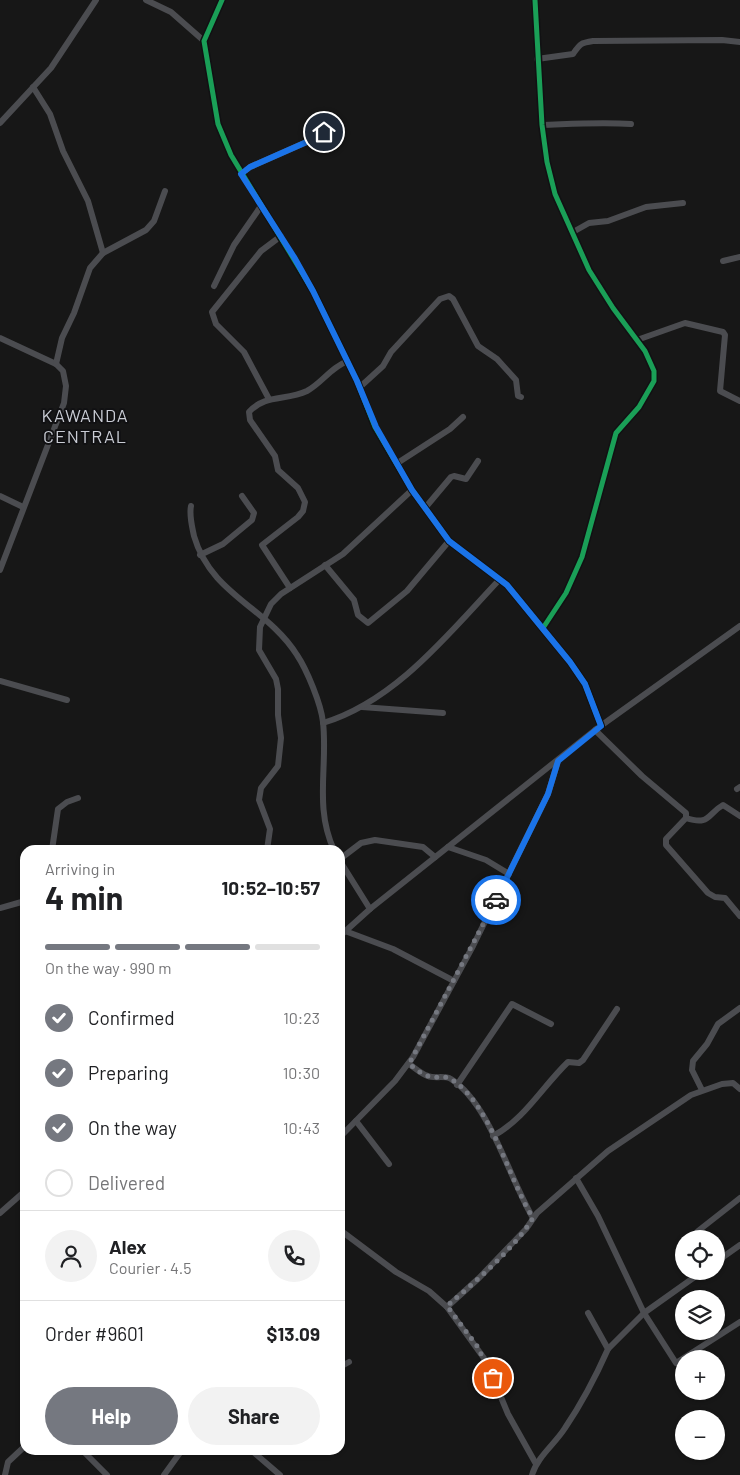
<!DOCTYPE html>
<html lang="en">
<head>
<meta charset="utf-8">
<style>
  body { margin:0; font-family:Barlow,sans-serif; background:#f2f2f2; color:#202124; height:100vh; display:flex; flex-direction:column; font-size:19px; white-space:nowrap }
  * { box-sizing:border-box; margin:0 }
  p { font-size:16px; color:#757577 }
  .icon { flex:none; width:28px; height:28px; fill:none; stroke:currentColor; stroke-width:2; stroke-linecap:round; stroke-linejoin:round }
  .map { position:relative; flex:1; overflow:hidden }
  .side { position:absolute; left:20px; top:845px; width:325px; height:610px; display:flex; flex-direction:column; background:#fff; border-radius:15px; box-shadow:0 1px 4px #0004 }
  .side>* { flex:none }
  .buttons { position:absolute; left:675px; top:1230px; display:grid; gap:10px }
  .buttons a { display:grid; place-items:center; width:50px; height:50px; border-radius:50%; background:#fff; box-shadow:0 1px 4px #0004; font-size:25px }
  .pin { position:absolute; display:grid; place-items:center; width:42px; height:42px; color:#fff; margin:-21px; border:2px solid #fff; border-radius:50%; box-shadow:0 1px 5px #0007 }
  .courier { position:absolute; display:grid; place-items:center; width:50px; height:50px; margin:-25px; border:4px solid #1a73e8; border-radius:50%; background:#fff; color:#222; box-shadow:0 1px 6px #0007 }
  .headline em { font-style:normal; font-weight:700 }
  .headline div { display:flex; flex-direction:column-reverse }
  .headline { display:flex; align-items:center; justify-content:space-between; height:85px; padding:0 25px }
  h1 { font-size:32px; font-weight:700; line-height:38px }
  .bar { display:grid; grid-template-columns:repeat(4,1fr); gap:8px 5px; align-content:center; height:60px; padding:0 25px }
  .bar i { height:6px; border-radius:4px; background:#e0e0e0 }
  .bar .on { background:#757880 }
  .bar p { grid-column:span 4 }
  .line { display:flex; align-items:center; gap:12px; padding:0 25px; border-top:1px solid #e0e0e0 }
  .line div { flex:1 }
  .round { display:grid; place-items:center; flex:none; width:52px; height:52px; border-radius:26px; background:#f2f2f2 }
  ol { padding:0 25px; list-style:none }
  li { display:flex; align-items:center; gap:15px; height:55px }
  li p { margin-inline-start:auto }
  li .icon { padding:5px; border-radius:50%; background:#757880; color:#fff; stroke-width:4 }
  li:last-child { color:#757577 }
  li i { width:28px; height:28px; border:2px solid #e0e0e0; border-radius:50% }
  .cta { display:flex; gap:10px; margin-top:auto; padding:10px 25px }
  .cta a { flex:1; height:58px; border-radius:30px; background:#757880; color:#fff; font-size:20px; font-weight:700; line-height:58px; text-align:center }
  .cta a+a { background:#f2f2f2; color:#202124 }
  .map>svg:first-child { display:block }
  .lines { fill:none; stroke-linecap:round; stroke-linejoin:round }
  .street { stroke:#4b4c50; stroke-width:6 }
  .cycleway-casing { stroke:#111113; stroke-width:8 }
  .cycleway { stroke:#1a9f57; stroke-width:5 }
  .done { stroke:#757880; stroke-width:5; stroke-dasharray:0 9 }
  .route { stroke:#1a73e8; stroke-width:6 }
  .labels { text-anchor:middle; stroke-width:4; stroke-linejoin:round; paint-order:stroke }
  .quarter-label { font-size:18px; letter-spacing:1px; fill:#c9ccd4; stroke:#111113 }
</style>
</head>
<body>
<div class="map">
<svg width="740" height="1475" viewBox="0 0 740 1475">
  <rect width="100%" height="100%" fill="#171717"/>
  <g class="lines">
    <g class="street">
      <path d="M146 0 171 12 204 41"/>
      <path d="M222 0 204 41 218 124 231 155 313 291 357 381 375 427 412 490 449 541 507 585 570 662 585 684 601 726"/>
      <path d="M535 0 542 125 547 162 555 194 589 270 613 308 645 351 654 371V381L639 407 616 433 582 557 566 593 543 628"/>
      <path d="M537 59 573 54C580 44 580 43 593 41L722 40 740 42"/>
      <path d="M33 87 50 114 63 151 88 201 103 253"/>
      <path d="M0 123 51 68 96 0"/>
      <path d="M542 125C572 124 600 122 631 124"/>
      <path d="M241 174 250 167 318 137 331 125"/>
      <path d="M573 232 589 223 608 221 646 207 683 203"/>
      <path d="M723 261 740 257"/>
      <path d="M214 286 234 245 261 206"/>
      <path d="M0 338 56 364 63 371 66 386 64 403 0 570"/>
      <path d="M637 340 685 323 723 332 725 335 720 391 740 401"/>
      <path d="M56 364 62 338 74 313 90 268 103 253 146 230 154 221 165 191"/>
      <path d="M360 387 383 366 391 352 440 299 449 296 453 299 478 346 497 359 516 380 518 396 521 397"/>
      <path d="M269 399 244 352 216 324 212 312 261 251 281 236"/>
      <path d="M396 464 450 429 463 417"/>
      <path d="M0 496 23 507"/>
      <path d="M191 506C189 516 192 526 194 536 211 595 267 607 297 655 307 670 321 704 323 722 328 766 314 807 334 850"/>
      <path d="M425 508 451 477 454 476 466 479 478 461"/>
      <path d="M200 555 223 544 252 520 254 513 242 496"/>
      <path d="M325 565 354 600 358 615 368 623 407 591 449 541"/>
      <path d="M290 588 262 545 298 517 303 511 305 502 298 488 278 470 275 456 250 420 249 412C265 394 286 401 307 391 322 383 331 367 348 361"/>
      <path d="M0 681 67 700"/>
      <path d="M362 707 443 713"/>
      <path d="M323 723C396 701 449 633 500 579"/>
      <path d="M595 730 642 776 686 813V818L666 839V845L708 893 715 897 725 898 740 916"/>
      <path d="M737 789 740 787"/>
      <path d="M686 818C710 826 707 814 723 805L740 816"/>
      <path d="M448 847 486 860 509 874"/>
      <path d="M52 850 58 809 67 802 78 798"/>
      <path d="M267 850 270 829 259 800 261 788 278 766 281 738 278 715V689L276 679 259 650 260 627 271 604 281 594 343 554 412 490"/>
      <path d="M340 859 361 843 375 840 423 847 435 857"/>
      <path d="M340 861 370 909"/>
      <path d="M0 908 25 901"/>
      <path d="M345 931 393 949 454 981"/>
      <path d="M340 936 370 909 595 730 740 626"/>
      <path d="M409 1064C415 1068 421 1074 428 1076 435 1079 444 1075 451 1079 490 1104 509 1178 533 1218"/>
      <path d="M457 1085 512 1004 551 1024"/>
      <path d="M702 1090 692 1070 693 1061 707 1044 718 1024 740 1008"/>
      <path d="M356 1121 389 1164"/>
      <path d="M493 1136C525 1119 542 1087 568 1062L579 1063 583 1060 617 1009"/>
      <path d="M340 1137 395 1081 413 1057 473 946 548 794 558 761"/>
      <path d="M576 1178 598 1216 644 1313 676 1363 740 1322"/>
      <path d="M0 1213 25 1191"/>
      <path d="M340 1230 396 1272 429 1291 447 1307 486 1361 508 1414 536 1464"/>
      <path d="M698 1231 740 1198"/>
      <path d="M716 1262 740 1245"/>
      <path d="M447 1307 479 1278 526 1229 537 1213 608 1151 691 1095 722 1084 733 1083 740 1089"/>
      <path d="M608 1349 644 1313 703 1271"/>
      <path d="M340 1367 349 1362"/>
      <path d="M82 1450 107 1475"/>
      <path d="M251 1450 280 1475"/>
      <path d="M5 1475 8 1462 24 1447"/>
      <path d="M164 1475 182 1450"/>
      <path d="M532 1475C537 1457 555 1444 565 1428 582 1403 596 1376 608 1349L588 1313"/>
    </g>
    <g class="cycleway-casing">
      <g id="cycleway">
        <path d="M222 0 204 41 218 124 231 155 313 291 357 381 375 427 412 490 449 541 507 585 570 662 585 684 601 726"/>
        <path d="M535 0 542 125 547 162 555 194 589 270 613 308 645 351 654 371V381L639 407 616 433 582 557 566 593 543 628"/>
      </g>
    </g>
    <use href="#cycleway" class="cycleway"/>
  </g>
  <g class="lines">
    <path class="done" d="M493 1378 477 1346 447 1306C476 1281 513 1250 533 1218 508 1178 491 1104 451 1079 444 1075 436 1079 428 1076 421 1074 415 1068 409 1064L496 900"/>
    <path class="route" d="M324 132 318 137 250 167 241 174 294 257 313 291 357 381 376 427 412 490 449 541 507 585 570 662 585 684 601 726 558 761 548 794 496 900"/>
  </g>
  <g class="labels">
    <g class="quarter-label">
      <text x="85" y="422">KAWANDA<tspan x="85" dy="21">CENTRAL</tspan></text>
    </g>
  </g>
</svg>
<div class="buttons">
<a><svg class="icon" aria-label="locate" viewBox="0 0 24 24"><circle cx="12" cy="12" r="6"/><path d="M12 2v4M12 18v4M2 12h4M18 12h4"/></svg></a>
<a><svg class="icon" aria-label="layers" viewBox="0 0 24 24"><path d="M12 4l9 5-9 5-9-5zM3 14l9 5 9-5"/></svg></a>
<a>+</a>
<a>−</a>
</div>
<div class="pin" style="left:493px;top:1378px;background:#ea580c"><svg class="icon" aria-label="bag" viewBox="0 0 24 24"><path d="M5 8h14l-1 12H6zM9 8a3 3 0 0 1 6 0"/></svg></div>
<div class="pin" style="left:324px;top:132px;background:#1f2937"><svg class="icon" aria-label="home" viewBox="0 0 24 24"><path d="M3 11l9-7 9 7M6 9v11h12V9"/></svg></div>
<div class="courier" style="left:496px;top:900px"><svg class="icon" aria-label="car" viewBox="0 0 24 24"><path d="M5 17H2v-5l4-1 3-4h7l3 4 3 1v5h-3M9 17h6M6 11h13"/><circle cx="7" cy="17" r="2"/><circle cx="17" cy="17" r="2"/></svg></div>
<section class="side">
<div class="headline"><div><h1>4 min</h1><p>Arriving in</p></div><em>10:52–10:57</em></div>
<div class="bar"><i class="on"></i><i class="on"></i><i class="on"></i><i></i><p>On the way · 990 m</p></div>
<ol>
<li><svg class="icon" aria-label="check" viewBox="0 0 24 24"><path d="M5 12l5 5 9-10"/></svg>Confirmed<p>10:23</p></li>
<li><svg class="icon" aria-label="check" viewBox="0 0 24 24"><path d="M5 12l5 5 9-10"/></svg>Preparing<p>10:30</p></li>
<li><svg class="icon" aria-label="check" viewBox="0 0 24 24"><path d="M5 12l5 5 9-10"/></svg>On the way<p>10:43</p></li>
<li><i></i>Delivered</li>
</ol>
<div class="line" style="height:90px"><a class="round"><svg class="icon" aria-label="person" viewBox="0 0 24 24"><circle cx="12" cy="8" r="4"/><path d="M4 21q1-7 8-7t8 7"/></svg></a><div><b>Alex</b><p>Courier · 4.5</p></div><a class="round"><svg class="icon" aria-label="phone" viewBox="0 0 24 24"><path d="M5 4h4l2 5-3 2q2 4 5 5l2-3 5 2v4C11 20 4 13 5 4z"/></svg></a></div>
<div class="line" style="height:65px"><div>Order #9601</div><b>$13.09</b></div>
<div class="cta"><a>Help</a><a>Share</a></div>
</section>
</div>
</body>
</html>
